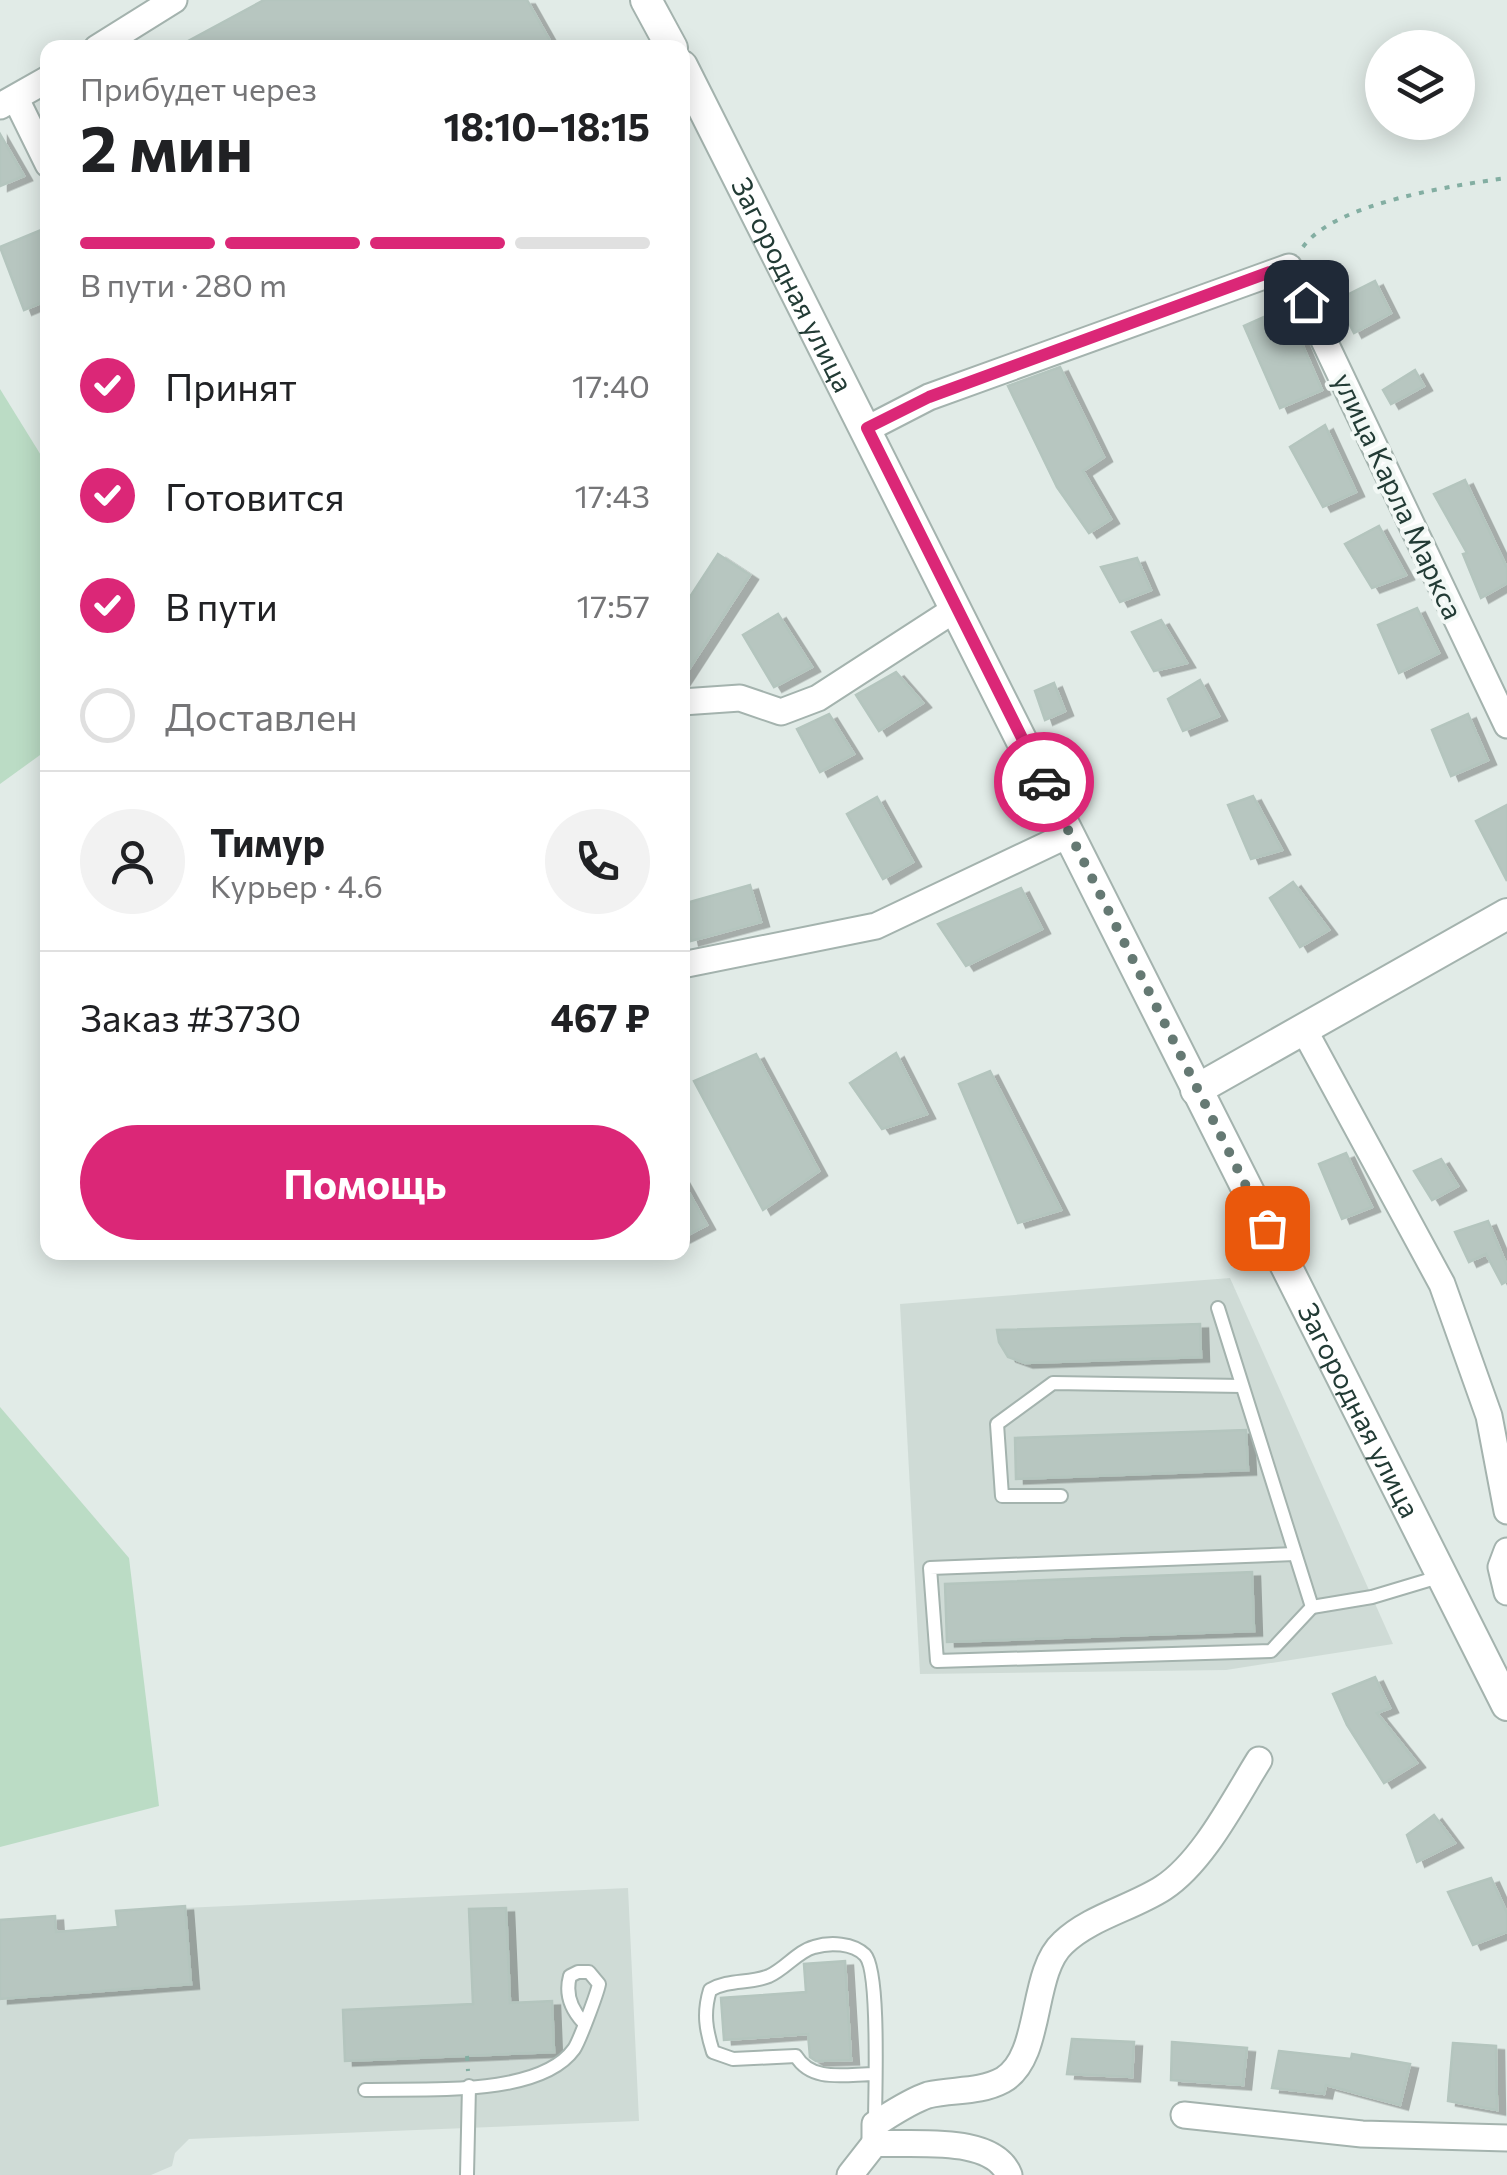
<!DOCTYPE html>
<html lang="ru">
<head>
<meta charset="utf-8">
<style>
  body { margin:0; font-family:Commissioner,sans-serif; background:#f2f2f2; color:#202124; height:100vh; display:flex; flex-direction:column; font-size:38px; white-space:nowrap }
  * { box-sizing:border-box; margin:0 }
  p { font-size:32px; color:#757577 }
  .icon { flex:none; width:55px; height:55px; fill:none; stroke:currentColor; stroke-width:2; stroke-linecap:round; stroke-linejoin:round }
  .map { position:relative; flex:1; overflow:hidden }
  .details { position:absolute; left:40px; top:40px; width:650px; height:1220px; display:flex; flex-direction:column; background:#fff; border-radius:20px; box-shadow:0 5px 25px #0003 }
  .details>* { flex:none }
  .buttons { position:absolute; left:1365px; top:30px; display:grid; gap:20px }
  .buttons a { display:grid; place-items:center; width:110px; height:110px; border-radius:50%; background:#fff; box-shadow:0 5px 25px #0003; font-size:50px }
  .pin { position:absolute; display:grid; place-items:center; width:85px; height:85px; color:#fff; margin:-42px; border-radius:20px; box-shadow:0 5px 15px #0006 }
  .courier { position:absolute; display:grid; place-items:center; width:100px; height:100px; margin:-50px; border:8px solid #db2777; border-radius:50%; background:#fff; color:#222; box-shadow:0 2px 12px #0007 }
  .headline em { font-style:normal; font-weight:700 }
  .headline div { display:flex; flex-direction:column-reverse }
  .headline { display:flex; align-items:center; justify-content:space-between; height:170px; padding:0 40px }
  h1 { font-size:65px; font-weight:700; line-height:75px }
  .bar { display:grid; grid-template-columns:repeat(4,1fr); gap:15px 10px; align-content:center; height:120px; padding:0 40px }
  .bar i { height:12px; border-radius:8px; background:#e0e0e0 }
  .bar .on { background:#db2777 }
  .bar p { grid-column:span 4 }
  .line { display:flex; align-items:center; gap:25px; padding:0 40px; border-top:2px solid #e0e0e0 }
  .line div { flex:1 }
  .round { display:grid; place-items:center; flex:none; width:105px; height:105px; border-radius:52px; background:#f2f2f2 }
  ol { padding:0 40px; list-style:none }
  li { display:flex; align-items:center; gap:30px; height:110px }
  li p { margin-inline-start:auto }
  li .icon { padding:10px; border-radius:50%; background:#db2777; color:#fff; stroke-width:4 }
  li:last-child { color:#757577 }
  li i { width:55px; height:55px; border:5px solid #e0e0e0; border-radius:50% }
  .primary-button { display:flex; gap:20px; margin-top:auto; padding:20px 40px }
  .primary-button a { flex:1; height:115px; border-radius:60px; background:#db2777; color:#fff; font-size:40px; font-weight:700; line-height:115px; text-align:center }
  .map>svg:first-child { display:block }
  .built { fill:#cfdbd6 }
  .green { fill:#bbdcc5 }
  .building { fill:#b7c6c0; stroke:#b4c5be; stroke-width:2.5; filter:url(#shadow) }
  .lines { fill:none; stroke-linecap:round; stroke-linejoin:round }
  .service-casing { stroke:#a4b3ae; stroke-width:16 }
  .minor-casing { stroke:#a4b3ae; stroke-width:29 }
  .tertiary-casing { stroke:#a4b3ae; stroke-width:34 }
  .path { stroke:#83aea2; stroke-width:4; stroke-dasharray:5 8; stroke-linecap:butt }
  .service { stroke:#fff; stroke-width:12 }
  .minor { stroke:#fff; stroke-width:25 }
  .tertiary { stroke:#fff; stroke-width:30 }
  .done { stroke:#657973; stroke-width:10; stroke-dasharray:0 18 }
  .route { stroke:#db2777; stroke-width:12 }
  .labels { text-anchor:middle; stroke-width:8; stroke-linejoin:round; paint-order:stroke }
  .street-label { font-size:28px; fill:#223b35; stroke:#f2f8f5 }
</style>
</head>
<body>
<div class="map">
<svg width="1507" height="2175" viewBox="0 0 1507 2175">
  <defs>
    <filter id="shadow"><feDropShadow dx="8" dy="4.5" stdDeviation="0" flood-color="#0004"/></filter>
  </defs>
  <rect width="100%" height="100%" fill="#e1ebe7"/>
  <g class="built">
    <path d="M1230 1278 1393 1644 1226 1670 920 1674 900 1304Z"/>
    <path d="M628 1888 639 2121 189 2139 175 2153 172 2166 151 2175H0V1920L55 1916 57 1931 117 1927 116 1911Z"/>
  </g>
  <g class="green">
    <path d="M0 389 47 465V750L0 784Z"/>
    <path d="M0 1407 129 1558 159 1806 0 1847Z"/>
  </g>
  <g class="building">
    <path d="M264 0H527L554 48H175Z"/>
    <path d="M0 134 24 176 0 186Z"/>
    <path d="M48 227V300L24 310 0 247Z"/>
    <path d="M1375 281 1391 313 1354 333 1337 300Z"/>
    <path d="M1286 307 1322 390 1280 408 1244 326Z"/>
    <path d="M1060 367 1104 457 1083 471 1111 519 1089 533 1057 487 1008 386Z"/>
    <path d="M1415 370 1424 386 1391 404 1383 390Z"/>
    <path d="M1325 425 1356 492 1323 507 1290 447Z"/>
    <path d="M1465 480 1507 568V583L1481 598 1463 554 1467 553 1434 494Z"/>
    <path d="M1379 526 1406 575 1372 588 1345 544Z"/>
    <path d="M718 554 750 575 682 680V609Z"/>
    <path d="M1137 558 1151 590 1120 602 1101 567Z"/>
    <path d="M1417 608 1439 653 1399 673 1378 625Z"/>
    <path d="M778 614 812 667 774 687 743 635Z"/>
    <path d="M1161 620 1187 663 1154 671 1132 632Z"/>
    <path d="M896 672 923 703 879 731 856 695Z"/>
    <path d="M1200 680 1219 716 1183 731 1168 699Z"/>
    <path d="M1054 683 1065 711 1045 720 1035 691Z"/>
    <path d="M829 714 854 754 820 772 797 729Z"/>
    <path d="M1468 714 1488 760 1451 776 1432 730Z"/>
    <path d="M1253 796 1282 850 1251 859 1228 805Z"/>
    <path d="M877 797 913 862 883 879 847 814Z"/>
    <path d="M1507 805V881L1476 821Z"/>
    <path d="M1293 882 1329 930 1300 947 1270 898Z"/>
    <path d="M750 885 761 922 691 941 683 904Z"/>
    <path d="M1021 888 1042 929 966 966 938 924Z"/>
    <path d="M896 1053 927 1114 882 1129 850 1083Z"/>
    <path d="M756 1054 819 1171 763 1210 694 1081Z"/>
    <path d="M990 1071 1061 1210 1018 1223 959 1084Z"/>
    <path d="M1346 1153 1372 1207 1342 1219 1319 1164Z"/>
    <path d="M1441 1159 1458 1186 1432 1200 1414 1171Z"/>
    <path d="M682 1180 707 1225 682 1238Z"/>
    <path d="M1488 1221 1507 1266V1281L1502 1284 1486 1254 1469 1262 1455 1232Z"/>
    <path d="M1200 1324 1201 1357 1025 1363 1008 1357 999 1342 997 1330Z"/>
    <path d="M1246 1430 1248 1470 1016 1479 1015 1438Z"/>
    <path d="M1252 1572 1254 1631 947 1642 945 1584Z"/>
    <path d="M1375 1677 1390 1708 1377 1713 1417 1763 1384 1783 1347 1725 1333 1694Z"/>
    <path d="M1434 1815 1455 1843 1417 1862 1407 1835Z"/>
    <path d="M1491 1878 1507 1913V1932L1473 1945 1448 1892Z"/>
    <path d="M185 1906 191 1984 0 1999V1920L55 1916 56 1932 118 1927 116 1911Z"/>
    <path d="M506 1908 510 2003 552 2001 554 2052 345 2061 343 2010 473 2004 469 1909Z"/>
    <path d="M845 1961 851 2060 816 2061 810 2057 808 2034 724 2040 721 1998 806 1992 804 1964Z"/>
    <path d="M1072 2039 1134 2042 1132 2077 1067 2074Z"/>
    <path d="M1172 2042 1247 2048 1243 2085 1171 2080Z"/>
    <path d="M1453 2043 1496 2046 1497 2110 1448 2101Z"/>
    <path d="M1279 2051 1351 2059 1352 2054 1410 2064 1400 2105 1326 2085 1324 2094 1272 2088Z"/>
  </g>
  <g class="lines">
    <g class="service-casing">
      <g id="service">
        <path d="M1218 1308 1312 1607 1372 1597 1442 1576"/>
        <path d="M1061 1496H1002L997 1424 1053 1383 1242 1386"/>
        <path d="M1295 1554 930 1568 937 1661 1271 1651 1312 1607"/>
        <path d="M875 2074C846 2074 812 2083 796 2056L733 2059 713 2052C706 2030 703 2013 710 1990 729 1979 749 1984 769 1976 785 1969 798 1951 814 1947 830 1942 853 1943 865 1955 880 1971 875 2094 875 2122"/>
        <path d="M365 2090C420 2088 539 2098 574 2049 579 2042 597 1994 599 1984L589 1972H578L570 1976C565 1994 571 2009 583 2022"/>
        <path d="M467 2175 469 2086"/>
      </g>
    </g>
    <g class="minor-casing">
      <g id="minor">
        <path d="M97 48 174 0"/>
        <path d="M16 99 48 164"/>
        <path d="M0 106 48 79"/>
        <path d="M867 429 929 397 1289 267 1507 725"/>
        <path d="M682 702 740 698 781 712 818 698 957 608"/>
        <path d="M682 965 876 926 1070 834"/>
        <path d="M1303 1028 1442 1284 1489 1416 1507 1511"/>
        <path d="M1507 1551 1501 1567 1507 1592"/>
        <path d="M1184 2115 1362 2134 1507 2138"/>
        <path d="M875 2143V2124C891 2114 910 2101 928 2095 953 2089 979 2093 1003 2080 1043 2057 1030 1973 1063 1943 1090 1917 1132 1908 1163 1888 1203 1862 1234 1800 1259 1760"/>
        <path d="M850 2175 875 2143C912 2146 993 2134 1009 2175"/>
      </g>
    </g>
    <g class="tertiary-casing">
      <g id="tertiary">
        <path d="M646 0 672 48"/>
        <path id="s1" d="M682 66 1507 1705"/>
        <path d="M1196 1090 1507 914"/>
      </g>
    </g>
    <g class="path">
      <path d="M1303 247C1334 203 1455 185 1507 178"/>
      <path d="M467 2056 468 2071"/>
    </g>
    <use href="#service" class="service"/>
    <use href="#minor" class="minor"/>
    <use href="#tertiary" class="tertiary"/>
  </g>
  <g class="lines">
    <path class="done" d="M1044 782 1267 1228"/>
    <path class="route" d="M1044 782 867 428 929 397 1270 272 1289 268 1306 302"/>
  </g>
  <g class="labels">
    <g class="street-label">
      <text dy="10" stroke="none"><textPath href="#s1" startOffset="245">Загородная улица</textPath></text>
      <text transform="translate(1398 496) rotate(65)" y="10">улица Карла Маркса</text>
      <text dy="10" stroke="none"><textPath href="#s1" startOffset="1505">Загородная улица</textPath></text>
    </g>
  </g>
</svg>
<div class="buttons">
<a><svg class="icon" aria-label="layers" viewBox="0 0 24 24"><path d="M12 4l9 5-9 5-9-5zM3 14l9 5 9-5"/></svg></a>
</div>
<div class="pin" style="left:1267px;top:1228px;background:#ea580c"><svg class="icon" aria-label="bag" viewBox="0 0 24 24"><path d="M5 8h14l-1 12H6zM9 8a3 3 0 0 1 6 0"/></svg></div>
<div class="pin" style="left:1306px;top:302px;background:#1f2937"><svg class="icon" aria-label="home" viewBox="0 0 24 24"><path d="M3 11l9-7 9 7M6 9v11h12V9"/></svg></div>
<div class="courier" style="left:1044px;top:782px"><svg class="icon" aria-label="car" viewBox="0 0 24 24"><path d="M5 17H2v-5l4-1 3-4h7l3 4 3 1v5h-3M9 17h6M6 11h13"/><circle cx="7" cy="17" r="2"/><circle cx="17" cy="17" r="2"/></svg></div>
<section class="details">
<div class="headline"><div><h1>2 мин</h1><p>Прибудет через</p></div><em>18:10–18:15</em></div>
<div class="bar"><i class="on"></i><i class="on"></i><i class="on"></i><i></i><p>В пути · 280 m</p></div>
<ol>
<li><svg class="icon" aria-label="check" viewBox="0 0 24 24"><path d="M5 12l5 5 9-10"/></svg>Принят<p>17:40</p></li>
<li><svg class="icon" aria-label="check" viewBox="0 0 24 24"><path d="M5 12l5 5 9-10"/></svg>Готовится<p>17:43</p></li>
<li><svg class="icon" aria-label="check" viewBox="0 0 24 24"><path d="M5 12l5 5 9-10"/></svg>В пути<p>17:57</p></li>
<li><i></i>Доставлен</li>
</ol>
<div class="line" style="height:180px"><a class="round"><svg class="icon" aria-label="person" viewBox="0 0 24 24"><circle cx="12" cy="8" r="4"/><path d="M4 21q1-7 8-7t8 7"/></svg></a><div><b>Тимур</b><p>Курьер · 4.6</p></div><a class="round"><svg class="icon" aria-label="phone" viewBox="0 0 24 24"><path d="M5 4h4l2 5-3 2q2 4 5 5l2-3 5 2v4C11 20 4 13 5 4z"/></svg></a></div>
<div class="line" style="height:130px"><div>Заказ #3730</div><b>467 ₽</b></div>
<div class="primary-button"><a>Помощь</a></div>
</section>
</div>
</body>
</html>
